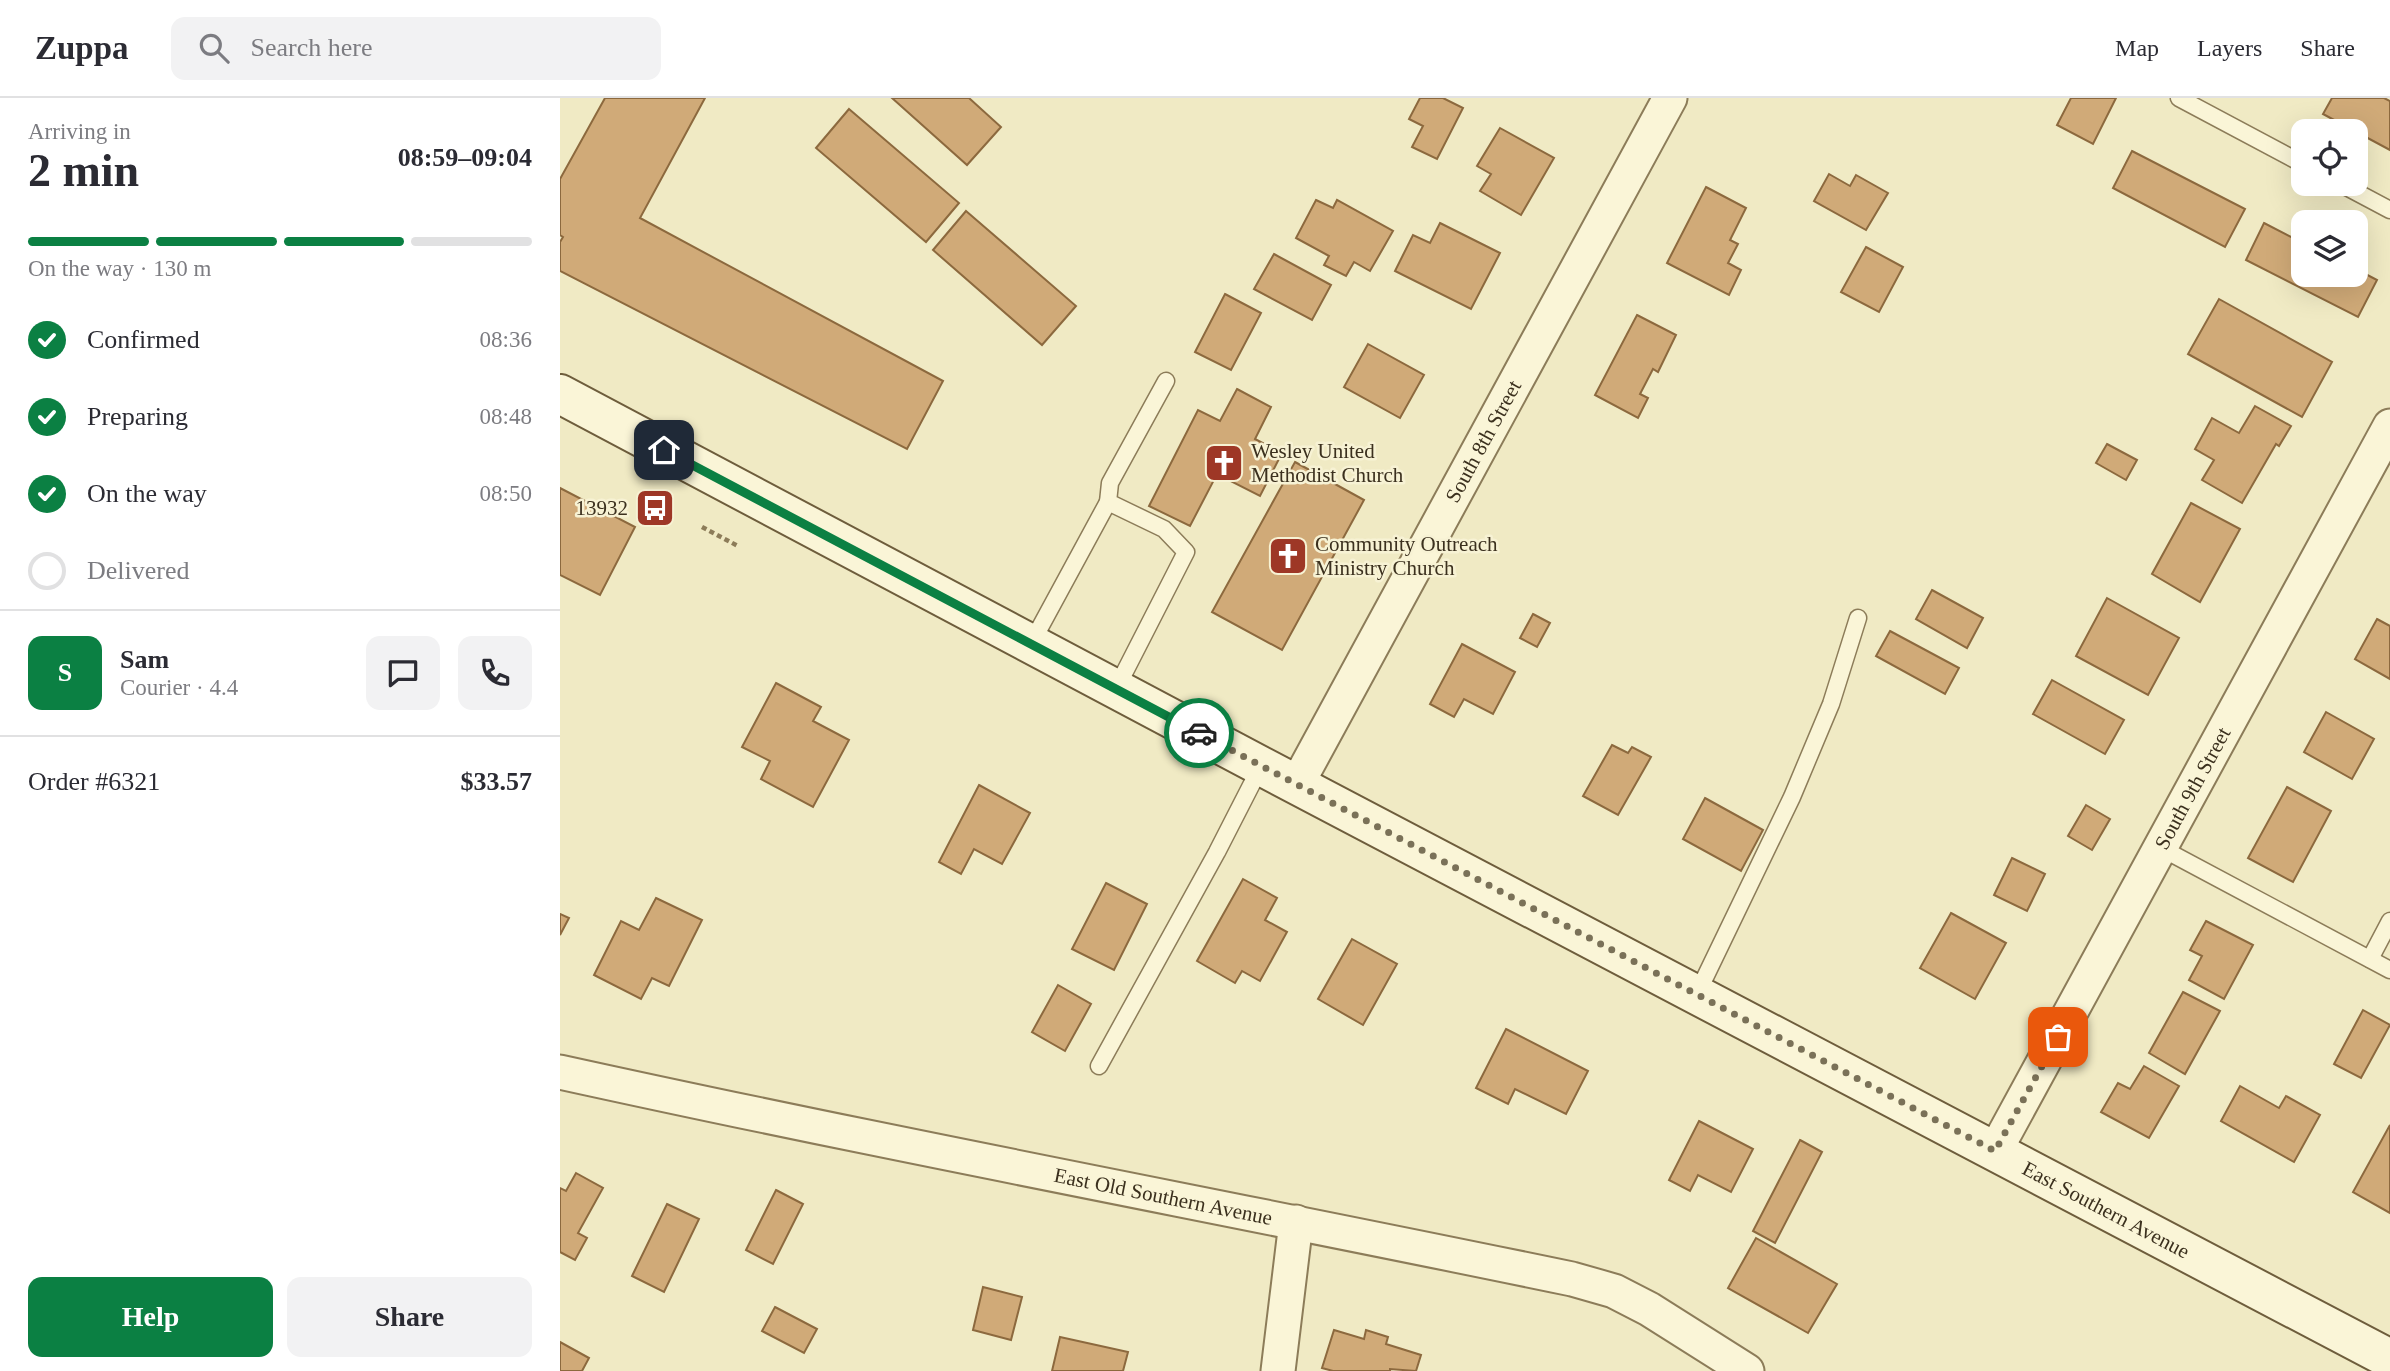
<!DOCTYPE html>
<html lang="en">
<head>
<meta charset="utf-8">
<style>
  body { margin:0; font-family:"Times New Roman",serif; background:#f2f2f3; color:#2b2b33; height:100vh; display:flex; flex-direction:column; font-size:26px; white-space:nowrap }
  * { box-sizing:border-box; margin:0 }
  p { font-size:23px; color:#7c7c81 }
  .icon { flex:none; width:38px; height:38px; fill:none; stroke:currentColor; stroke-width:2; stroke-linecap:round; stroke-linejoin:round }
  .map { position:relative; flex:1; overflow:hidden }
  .side { display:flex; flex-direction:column; background:#fff; width:560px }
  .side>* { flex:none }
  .fabs { position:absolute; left:1731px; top:21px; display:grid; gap:14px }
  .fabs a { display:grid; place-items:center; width:77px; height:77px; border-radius:14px; background:#fff; box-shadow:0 7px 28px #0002; font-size:35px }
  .pin { position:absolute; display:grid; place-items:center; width:60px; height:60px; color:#fff; margin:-30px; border-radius:14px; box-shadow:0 4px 10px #0006 }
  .courier { position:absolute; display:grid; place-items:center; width:70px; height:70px; margin:-35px; border:5px solid #0b8043; border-radius:50%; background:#fff; color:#222; box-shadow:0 2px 9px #0007 }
  .summary em { font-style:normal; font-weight:700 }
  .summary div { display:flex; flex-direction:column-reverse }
  .summary { display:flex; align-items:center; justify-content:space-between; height:119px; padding:0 28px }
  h1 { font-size:46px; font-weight:700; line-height:52px }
  .bar { display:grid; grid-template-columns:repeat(4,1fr); gap:10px 7px; align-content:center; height:84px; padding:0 28px }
  .bar i { height:9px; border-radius:5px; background:#e1e1e2 }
  .bar .on { background:#0b8043 }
  .bar p { grid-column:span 4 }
  .line { display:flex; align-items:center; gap:18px; padding:0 28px; border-top:2px solid #e1e1e2 }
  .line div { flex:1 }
  .round { display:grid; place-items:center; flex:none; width:74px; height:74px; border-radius:14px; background:#f2f2f3 }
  ol { padding:0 28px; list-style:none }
  li { display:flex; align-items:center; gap:21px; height:77px }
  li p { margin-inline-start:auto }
  li .icon { padding:7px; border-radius:50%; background:#0b8043; color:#fff; stroke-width:4 }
  li:last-child { color:#7c7c81 }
  li i { width:38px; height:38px; border:4px solid #e1e1e2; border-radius:50% }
  .button { display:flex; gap:14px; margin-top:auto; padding:14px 28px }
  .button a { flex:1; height:80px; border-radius:14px; background:#0b8043; color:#fff; font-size:28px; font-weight:700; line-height:80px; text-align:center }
  .button a+a { background:#f2f2f3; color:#2b2b33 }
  header { display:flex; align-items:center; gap:42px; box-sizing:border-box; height:98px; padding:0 35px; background:#fff; border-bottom:2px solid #e1e1e2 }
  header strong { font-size:33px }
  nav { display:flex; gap:38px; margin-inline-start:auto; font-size:24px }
  .search { width:490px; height:63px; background:#f2f2f3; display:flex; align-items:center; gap:18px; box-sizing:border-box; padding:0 24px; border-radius:14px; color:#7c7c81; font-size:26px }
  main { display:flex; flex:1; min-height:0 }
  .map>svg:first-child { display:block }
  .building { fill:#d0aa78; stroke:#8c693e; stroke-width:2 }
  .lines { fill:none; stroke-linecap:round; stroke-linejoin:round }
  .lane-casing { stroke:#8c7c59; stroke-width:19 }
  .street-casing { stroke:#8c7c59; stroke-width:37 }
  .secondary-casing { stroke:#6e5d3c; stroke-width:42 }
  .path { stroke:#8c7c59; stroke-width:4.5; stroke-dasharray:5 3.5; stroke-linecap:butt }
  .lane { stroke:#faf5d7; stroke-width:16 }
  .street { stroke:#faf5d7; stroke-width:33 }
  .secondary { stroke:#faf5d7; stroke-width:38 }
  .done { stroke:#7a7158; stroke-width:7; stroke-dasharray:0 12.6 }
  .route { stroke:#0b8043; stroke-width:9 }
  .labels { text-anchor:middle; stroke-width:5; stroke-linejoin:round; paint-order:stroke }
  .street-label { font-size:21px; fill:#3b301e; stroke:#f7f2d4 }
  .poi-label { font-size:21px; fill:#3b301e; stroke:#f7f2d4; text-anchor:start }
</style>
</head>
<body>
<header>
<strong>Zuppa</strong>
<div class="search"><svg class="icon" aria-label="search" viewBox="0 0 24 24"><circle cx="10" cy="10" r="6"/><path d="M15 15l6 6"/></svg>Search here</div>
<nav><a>Map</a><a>Layers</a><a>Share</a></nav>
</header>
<main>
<section class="side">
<div class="summary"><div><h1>2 min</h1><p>Arriving in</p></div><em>08:59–09:04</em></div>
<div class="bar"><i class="on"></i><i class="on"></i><i class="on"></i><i></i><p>On the way · 130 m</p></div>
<ol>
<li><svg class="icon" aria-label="check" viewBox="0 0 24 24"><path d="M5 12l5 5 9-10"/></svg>Confirmed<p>08:36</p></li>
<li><svg class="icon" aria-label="check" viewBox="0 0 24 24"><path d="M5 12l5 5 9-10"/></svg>Preparing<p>08:48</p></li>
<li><svg class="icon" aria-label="check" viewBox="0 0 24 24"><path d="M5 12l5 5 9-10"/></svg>On the way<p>08:50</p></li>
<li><i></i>Delivered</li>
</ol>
<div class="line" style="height:126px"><b class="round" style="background:#0b8043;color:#fff">S</b><div><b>Sam</b><p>Courier · 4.4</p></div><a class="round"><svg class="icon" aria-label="chat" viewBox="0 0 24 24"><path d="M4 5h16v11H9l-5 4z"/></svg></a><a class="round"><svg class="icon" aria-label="phone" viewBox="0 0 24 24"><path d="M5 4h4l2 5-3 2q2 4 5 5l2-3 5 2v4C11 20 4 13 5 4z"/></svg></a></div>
<div class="line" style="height:91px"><div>Order #6321</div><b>$33.57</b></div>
<div class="button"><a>Help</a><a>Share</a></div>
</section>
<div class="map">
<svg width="1830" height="1273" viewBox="0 0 1830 1273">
  <rect width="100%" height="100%" fill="#f0eac4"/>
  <g class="building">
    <path d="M45 0H145L80 120 383 283 347 351 0 173V144L3 139 0 137V81Z"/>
    <path d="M332 0H409L441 29 407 67Z"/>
    <path d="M860 0H883L903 10 877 61 852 49 863 28 849 21Z"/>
    <path d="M1511 0H1556L1533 46 1497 27Z"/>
    <path d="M1772 0H1824L1830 3V52L1763 16Z"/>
    <path d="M289 11 399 105 366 144 256 50Z"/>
    <path d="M940 30 994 60 961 117 920 93 931 76 917 68Z"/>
    <path d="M1572 53 1685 111 1665 149 1553 90Z"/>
    <path d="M1269 76 1290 88 1296 77 1328 95 1306 132 1254 103Z"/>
    <path d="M1146 89 1186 110 1170 142 1178 146 1168 165 1181 172 1169 197 1107 165Z"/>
    <path d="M756 102 773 110 777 102 833 133 810 173 794 164 786 178 764 167 769 158 736 140Z"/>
    <path d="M406 113 516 208 482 247 373 152Z"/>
    <path d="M880 125 940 155 911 211 835 173 853 137 870 145Z"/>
    <path d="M1704 125 1743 145V177H1796V171L1817 182 1798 219 1686 162Z"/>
    <path d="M1306 149 1343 169 1319 214 1281 194Z"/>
    <path d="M714 156 771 187 752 222 694 191Z"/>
    <path d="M665 196 701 215 671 272 635 254Z"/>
    <path d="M1659 201 1772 264 1742 319 1628 256Z"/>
    <path d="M1077 217 1116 237 1098 274 1093 271 1080 296 1088 300 1078 320 1035 297Z"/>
    <path d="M808 246 864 277 840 320 784 289Z"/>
    <path d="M677 291 711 309 695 341 722 355 700 398 657 376 630 428 589 408 638 312 660 323Z"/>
    <path d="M1695 308 1731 328 1719 348 1716 346 1682 405 1642 382 1654 362 1635 351 1652 320 1679 335Z"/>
    <path d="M1547 346 1577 362 1566 382 1536 365Z"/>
    <path d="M735 364 804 402 722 552 652 514Z"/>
    <path d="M0 390 75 429 40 497 0 477Z"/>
    <path d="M92 405 107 413 104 417 89 410Z"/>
    <path d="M1631 405 1680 431 1640 504 1592 476Z"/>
    <path d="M1372 492 1423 520 1407 550 1356 521Z"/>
    <path d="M1547 500 1619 540 1588 597 1516 558Z"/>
    <path d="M973 516 990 525 977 549 960 540Z"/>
    <path d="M1817 521 1830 528V581L1795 561Z"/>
    <path d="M1330 533 1399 570 1385 596 1316 558Z"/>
    <path d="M902 546 955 574 933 616 904 601 894 619 870 606Z"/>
    <path d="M1492 582 1564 622 1545 656 1473 616Z"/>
    <path d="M216 585 261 609 253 623 289 642 253 709 201 681 210 663 182 649Z"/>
    <path d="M1766 614 1814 641 1792 681 1744 654Z"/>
    <path d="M1052 647 1068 655 1072 649 1091 659 1058 717 1023 698Z"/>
    <path d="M419 687 470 715 442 766 414 751 401 776 379 764Z"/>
    <path d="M1727 689 1771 713 1733 784 1688 760Z"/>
    <path d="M1145 700 1203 732 1181 773 1123 741Z"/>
    <path d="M1526 707 1550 721 1532 752 1508 738Z"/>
    <path d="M1452 760 1485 776 1467 813 1434 797Z"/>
    <path d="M683 781 717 800 705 822 727 834 700 883 682 873 675 885 637 863Z"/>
    <path d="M546 785 587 806 554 872 512 851Z"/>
    <path d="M96 800 142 822 109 888 92 880 81 901 34 877 61 823 79 832Z"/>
    <path d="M1391 815 1446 845 1415 901 1360 870Z"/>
    <path d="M0 816 9 820 0 837Z"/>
    <path d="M1646 823 1693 847 1664 901 1629 882 1642 858 1630 852Z"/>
    <path d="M792 841 837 866 803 927 758 901Z"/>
    <path d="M498 887 531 906 505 953 472 934Z"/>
    <path d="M1623 894 1660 913 1625 976 1589 955Z"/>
    <path d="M1803 912 1830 927 1801 980 1774 966Z"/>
    <path d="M946 931 1028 973 1006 1016 955 991 948 1006 916 990Z"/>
    <path d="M1584 968 1619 988 1589 1040 1541 1014 1558 985 1570 991Z"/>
    <path d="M1680 988 1719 1010 1726 998 1760 1017 1734 1064 1661 1023Z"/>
    <path d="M1139 1023 1193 1051 1171 1094 1138 1077 1130 1093 1109 1082Z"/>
    <path d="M1830 1027V1115L1793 1094Z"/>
    <path d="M1240 1042 1262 1054 1215 1145 1193 1133Z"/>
    <path d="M16 1075 43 1090 18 1135 27 1140 15 1162 0 1154V1090L6 1093Z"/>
    <path d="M216 1092 243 1106 213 1166 186 1152Z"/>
    <path d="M107 1106 139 1121 104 1194 72 1178Z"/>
    <path d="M1196 1140 1277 1186 1248 1235 1168 1190Z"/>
    <path d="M423 1189 462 1199 451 1242 413 1232Z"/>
    <path d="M215 1209 257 1231 244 1255 202 1233Z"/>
    <path d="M774 1232 804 1241 806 1232 828 1239 826 1246 861 1257 856 1273 830 1271V1273H773L762 1270Z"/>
    <path d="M500 1239 568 1254 563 1273H492Z"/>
    <path d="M0 1244 29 1260 22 1273H0Z"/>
  </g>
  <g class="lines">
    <g class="lane-casing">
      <g id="lane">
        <path d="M1619 0 1743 66"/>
        <path d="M1781 86 1830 112"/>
        <path d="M471 546 548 404"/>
        <path d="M556 591 626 454 604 431 548 404 550 385 606 283"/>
        <path d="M1601 750 1830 872"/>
        <path d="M1810 861 1830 823"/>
        <path d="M1137 896 1232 699 1271 606 1298 520"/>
        <path d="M539 968 657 754 701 668"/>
      </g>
    </g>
    <g class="street-casing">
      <g id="street">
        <path id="s1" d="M737 686 1110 0"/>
        <path id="s2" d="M0 974C336 1048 675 1111 1012 1181L1054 1193 1089 1211 1187 1273"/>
        <path id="s3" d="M1435 1053 1830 328"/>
        <path d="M718 1273 736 1124"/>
      </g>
    </g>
    <g class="secondary-casing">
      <g id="secondary">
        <path id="s4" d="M0 296 701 668 1830 1261"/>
      </g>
    </g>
    <path class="path" d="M142 429 178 448"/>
    <use href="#lane" class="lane"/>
    <use href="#street" class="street"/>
    <use href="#secondary" class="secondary"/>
  </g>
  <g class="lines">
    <path class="done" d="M639 635 1435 1053 1498 939"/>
    <path class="route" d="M104 352 639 635"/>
  </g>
  <defs>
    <g id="church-square" transform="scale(2.0125)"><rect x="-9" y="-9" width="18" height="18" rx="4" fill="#9e3726" stroke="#f7f2d4"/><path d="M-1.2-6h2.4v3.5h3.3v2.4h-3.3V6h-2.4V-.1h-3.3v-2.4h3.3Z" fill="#fff"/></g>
    <g id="bus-square" transform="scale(2.0125)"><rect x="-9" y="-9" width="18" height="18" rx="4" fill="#9e3726" stroke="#f7f2d4"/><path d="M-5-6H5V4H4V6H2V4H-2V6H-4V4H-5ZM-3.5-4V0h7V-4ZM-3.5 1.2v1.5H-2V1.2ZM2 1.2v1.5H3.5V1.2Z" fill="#fff"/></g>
  </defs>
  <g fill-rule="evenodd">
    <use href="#church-square" x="664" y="365"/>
    <use href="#bus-square" x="95" y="410"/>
    <use href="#church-square" x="728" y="458"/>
  </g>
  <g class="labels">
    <g class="street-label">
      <text dy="7" stroke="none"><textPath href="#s1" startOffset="390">South 8th Street</textPath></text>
      <text dy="7" stroke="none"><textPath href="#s3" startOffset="413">South 9th Street</textPath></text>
      <text dy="7" stroke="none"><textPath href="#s2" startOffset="616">East Old Southern Avenue</textPath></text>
      <text dy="7" stroke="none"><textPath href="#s4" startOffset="1748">East Southern Avenue</textPath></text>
    </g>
    <g class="poi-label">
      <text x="691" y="360">Wesley United<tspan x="691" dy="24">Methodist Church</tspan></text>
      <text x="68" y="417" text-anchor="end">13932</text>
      <text x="755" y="453">Community Outreach<tspan x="755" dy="24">Ministry Church</tspan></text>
    </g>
  </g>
</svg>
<div class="fabs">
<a><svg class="icon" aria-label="locate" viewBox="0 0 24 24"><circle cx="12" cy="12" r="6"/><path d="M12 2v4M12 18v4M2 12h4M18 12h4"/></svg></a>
<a><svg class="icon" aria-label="layers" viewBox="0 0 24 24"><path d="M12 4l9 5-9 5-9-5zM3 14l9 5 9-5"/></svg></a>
</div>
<div class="pin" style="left:1498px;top:939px;background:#ea580c"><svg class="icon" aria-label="bag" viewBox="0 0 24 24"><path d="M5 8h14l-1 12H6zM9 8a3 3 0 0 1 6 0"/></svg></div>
<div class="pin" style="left:104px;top:352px;background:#1f2937"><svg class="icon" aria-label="home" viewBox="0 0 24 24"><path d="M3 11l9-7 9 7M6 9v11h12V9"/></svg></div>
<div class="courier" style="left:639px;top:635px"><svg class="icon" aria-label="car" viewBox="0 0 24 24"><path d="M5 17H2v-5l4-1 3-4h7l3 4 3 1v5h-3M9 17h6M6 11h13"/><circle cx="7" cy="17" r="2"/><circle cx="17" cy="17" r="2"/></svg></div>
</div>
</main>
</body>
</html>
